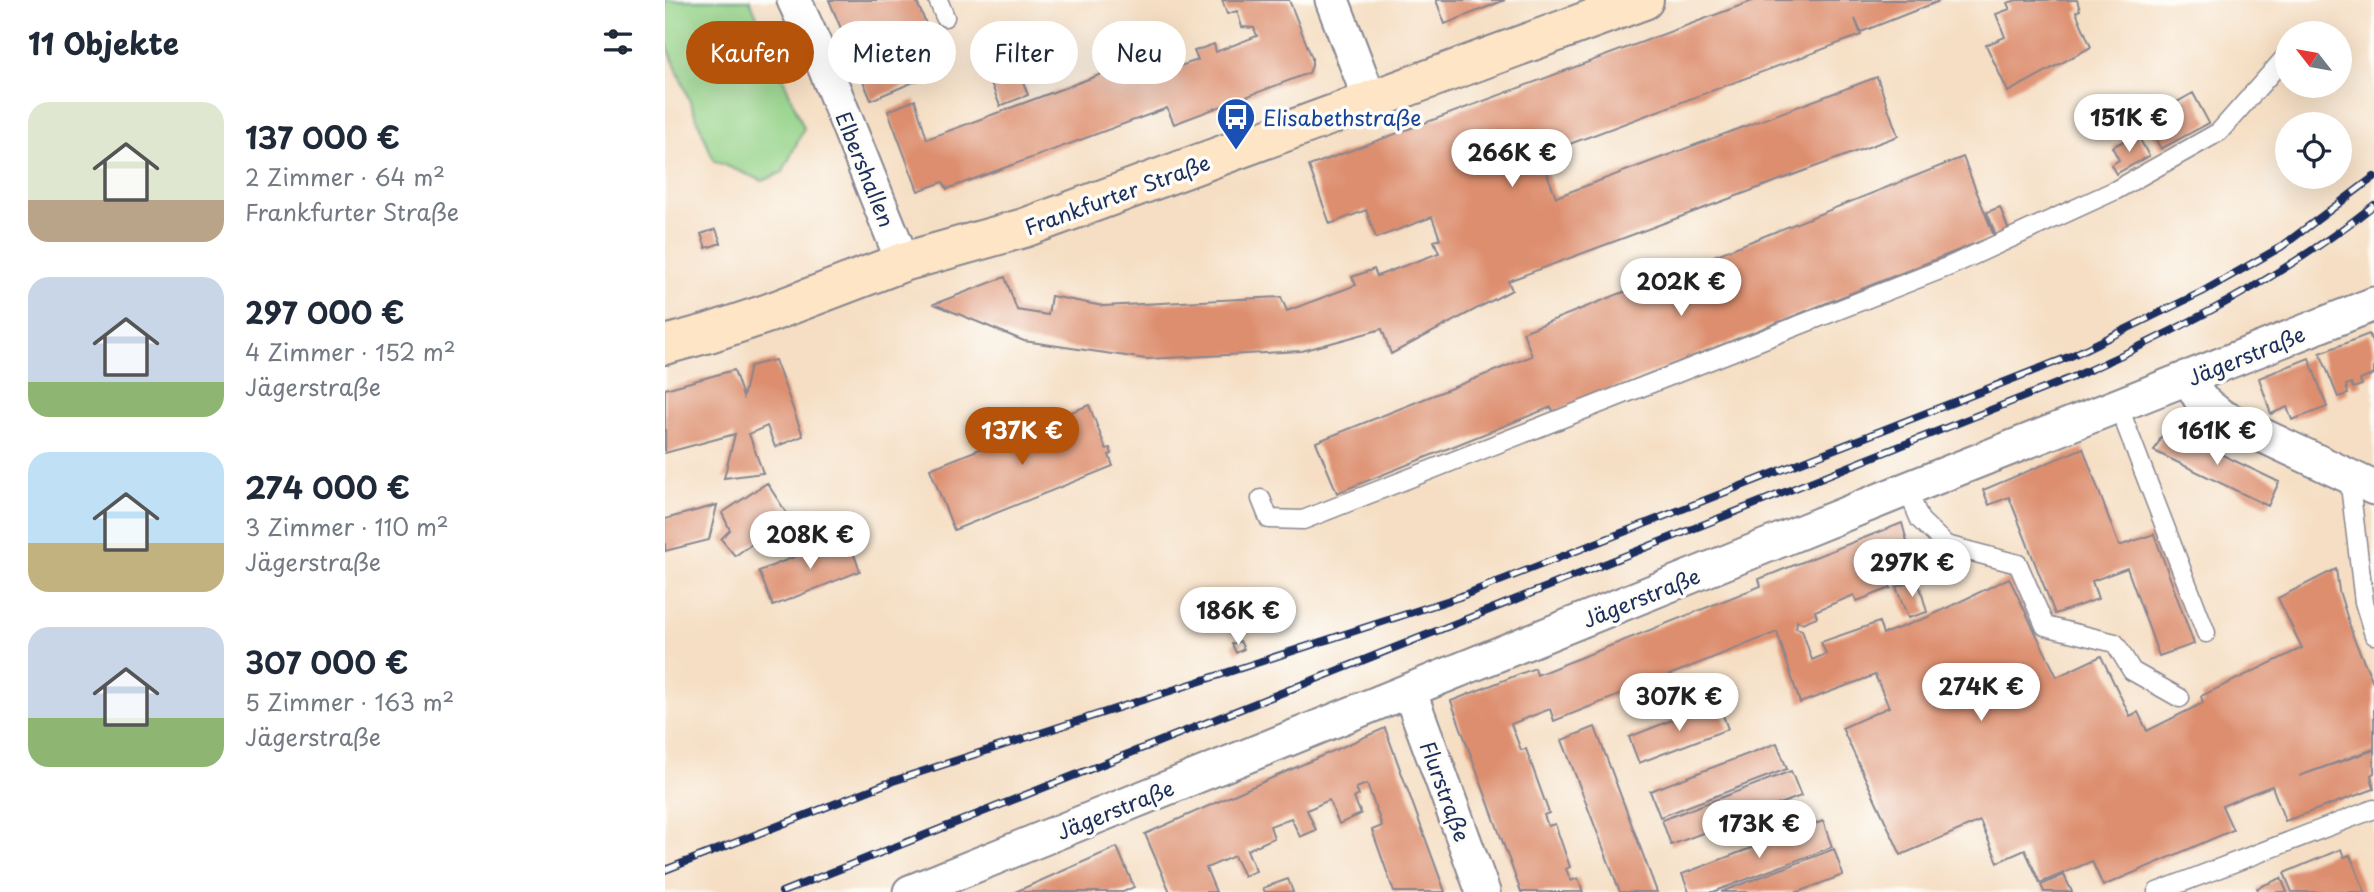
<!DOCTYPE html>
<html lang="de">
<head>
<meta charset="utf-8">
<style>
	:root { --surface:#fff; --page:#f6f6f7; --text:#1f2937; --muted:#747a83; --accent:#b45309 }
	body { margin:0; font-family:"Playpen Sans",sans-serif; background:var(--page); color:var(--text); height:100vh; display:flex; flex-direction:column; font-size:26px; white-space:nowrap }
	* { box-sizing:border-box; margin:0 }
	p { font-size:23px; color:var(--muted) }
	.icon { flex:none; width:38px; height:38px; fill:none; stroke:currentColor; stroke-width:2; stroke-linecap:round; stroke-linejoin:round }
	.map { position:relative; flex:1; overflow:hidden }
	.details { display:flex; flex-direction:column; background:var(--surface); width:665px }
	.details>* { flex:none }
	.hud { position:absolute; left:21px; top:21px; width:665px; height:63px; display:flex; gap:14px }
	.needle { width:46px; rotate:301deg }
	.controls { position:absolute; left:1610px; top:21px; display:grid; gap:14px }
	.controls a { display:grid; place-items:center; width:77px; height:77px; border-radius:50%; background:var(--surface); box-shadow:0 7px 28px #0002; font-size:35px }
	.price { position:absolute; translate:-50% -60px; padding:0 16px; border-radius:24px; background:#fff; color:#222; font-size:23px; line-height:46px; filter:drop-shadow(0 2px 4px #0008) }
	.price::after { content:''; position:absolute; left:50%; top:42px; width:21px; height:16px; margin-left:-10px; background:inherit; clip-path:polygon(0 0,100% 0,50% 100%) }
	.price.active { background:var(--accent); color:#fff }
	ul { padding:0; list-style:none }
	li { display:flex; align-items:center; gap:21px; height:175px; padding:0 28px }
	li span { display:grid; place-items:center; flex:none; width:196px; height:140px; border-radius:21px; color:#555 }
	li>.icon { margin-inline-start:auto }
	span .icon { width:84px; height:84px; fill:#fffc; stroke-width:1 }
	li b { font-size:30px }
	h2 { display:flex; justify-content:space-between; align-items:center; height:84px; padding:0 28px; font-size:30px }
	.chip { padding:0 24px; border-radius:32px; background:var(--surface); box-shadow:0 7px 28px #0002; font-size:24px; line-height:63px }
	.chip.active { background:var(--accent); color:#fff }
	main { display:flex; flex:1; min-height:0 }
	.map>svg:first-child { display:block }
	.green { fill:#95d389; stroke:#588174; stroke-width:2 }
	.building { fill:#dd8e6e }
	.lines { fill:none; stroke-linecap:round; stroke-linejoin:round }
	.lane-casing { stroke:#888690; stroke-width:21 }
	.street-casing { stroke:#888690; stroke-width:37 }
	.secondary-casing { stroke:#888690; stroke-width:42 }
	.lane { stroke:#fff; stroke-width:18 }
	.street { stroke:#fff; stroke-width:33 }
	.secondary { stroke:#fde5c5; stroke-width:38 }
	.rail-casing { stroke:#1b2f5e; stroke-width:8 }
	.rail { stroke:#fdfcf7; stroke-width:5; stroke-dasharray:16; stroke-linecap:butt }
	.labels { text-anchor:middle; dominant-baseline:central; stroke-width:7; stroke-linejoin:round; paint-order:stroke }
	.transit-label { font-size:21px; fill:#164399; stroke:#fdfcf7; text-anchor:start }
	.street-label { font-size:21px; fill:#1b2f5e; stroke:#fdfcf7 }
</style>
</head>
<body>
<main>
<section class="details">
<h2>11 Objekte<svg class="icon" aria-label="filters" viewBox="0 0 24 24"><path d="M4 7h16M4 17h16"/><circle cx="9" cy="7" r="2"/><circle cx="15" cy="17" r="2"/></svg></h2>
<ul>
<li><span style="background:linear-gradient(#dfe7d0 70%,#b9a48a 0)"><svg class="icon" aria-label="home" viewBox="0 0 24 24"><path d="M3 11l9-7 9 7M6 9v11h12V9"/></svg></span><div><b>137 000 €</b><p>2 Zimmer · 64 m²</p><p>Frankfurter Straße</p></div></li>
<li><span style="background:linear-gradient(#c9d6e8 75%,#8fb573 0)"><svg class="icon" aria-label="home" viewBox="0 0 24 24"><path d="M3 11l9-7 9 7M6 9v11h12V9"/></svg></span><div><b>297 000 €</b><p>4 Zimmer · 152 m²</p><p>Jägerstraße</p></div></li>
<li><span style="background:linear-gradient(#bfe0f5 65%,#c2b280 0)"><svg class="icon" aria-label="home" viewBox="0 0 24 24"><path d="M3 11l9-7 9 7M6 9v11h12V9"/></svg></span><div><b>274 000 €</b><p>3 Zimmer · 110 m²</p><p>Jägerstraße</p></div></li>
<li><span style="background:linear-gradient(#c9d6e8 65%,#8fb573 0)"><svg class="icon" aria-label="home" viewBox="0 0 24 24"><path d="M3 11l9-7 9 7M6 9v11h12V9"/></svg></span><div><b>307 000 €</b><p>5 Zimmer · 163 m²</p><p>Jägerstraße</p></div></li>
</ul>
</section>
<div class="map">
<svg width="1709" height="892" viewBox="0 0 1709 892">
	<rect width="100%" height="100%" fill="#fdfcf7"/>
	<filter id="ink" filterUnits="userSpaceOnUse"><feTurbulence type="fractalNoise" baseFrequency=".0143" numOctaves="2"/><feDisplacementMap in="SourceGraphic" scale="14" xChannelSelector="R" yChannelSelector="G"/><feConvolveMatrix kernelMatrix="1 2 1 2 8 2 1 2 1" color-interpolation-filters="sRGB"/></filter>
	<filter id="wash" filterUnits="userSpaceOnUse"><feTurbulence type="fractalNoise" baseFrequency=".00686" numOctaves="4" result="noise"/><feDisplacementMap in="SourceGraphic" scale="28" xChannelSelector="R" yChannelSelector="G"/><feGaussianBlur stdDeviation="1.57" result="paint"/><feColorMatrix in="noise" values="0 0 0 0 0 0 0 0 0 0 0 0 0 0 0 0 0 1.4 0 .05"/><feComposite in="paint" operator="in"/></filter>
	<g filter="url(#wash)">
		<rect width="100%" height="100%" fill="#f5dec3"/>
		<path class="green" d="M0,0H85L139,128L118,172L98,181L49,161L0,40Z"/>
		<g id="blocks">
			<path class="building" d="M164,0H251L280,69L206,100Z
				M557,0H624L647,58V66L644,73L509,124L502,108L282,189L278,182L253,191L223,111L250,100L262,139L485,56L492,74L533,60L529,51L549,44L551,52L592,36L589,28L577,27L572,11L562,14Z
				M771,0H840L780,24Z
				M1090,0H1277L1196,32L1190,19L1196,35L875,155L891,197L1212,77L1233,136L843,281L847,290L726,354L717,329L637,351L481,359L359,341L269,304L340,277L352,310L383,315L386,296L438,306L616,297L622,311L691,285L687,277L709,269L712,276L774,253L769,241L775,239L767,217L711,238L701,210L665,224L644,166Z
				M1352,0H1412L1415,10L1411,12L1426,47L1343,92L1321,45L1340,37L1331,14L1345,9L1342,3Z
				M341,37L363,95L335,106L313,49Z
				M1528,93L1544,123L1496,149L1480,120Z
				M1472,134L1484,156L1451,174L1446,165L1454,160L1447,147Z
				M1298,157L1329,236L889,412L886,407L672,493L651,442L867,356L858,332Z
				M1335,207L1344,231L1331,236L1322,212Z
				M51,229L56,243L41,248L36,234Z
				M1704,334L1709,347V374L1695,380L1697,385L1688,388L1686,383L1681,385L1683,394L1673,397L1655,353Z
				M1644,358L1662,407L1627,420L1622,407L1606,414L1594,378Z
				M110,360L138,436L110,447L102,426L84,434L98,473L59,478L70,434L0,453V389L69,370L78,397L85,366Z
				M424,405L441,449L445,448L447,454L444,455L448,466L289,530L265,469Z
				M1501,428L1614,482L1603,506L1489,451Z
				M1418,448L1454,546L1489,534L1529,644L1494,656L1462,568L1427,581L1433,599L1390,614L1344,497L1324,505L1318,490Z
				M102,483L124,517L70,556L56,539L65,530L57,513Z
				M52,505L44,540L0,551V519Z
				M1237,523L1250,571L1223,582L1226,588L1192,601L1189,595L1150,611L1152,617L1137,623L1132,621L1131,628L1137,630L1147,660L1161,654L1156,642L1214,622L1218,634L1263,617L1344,578L1392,677L1436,656L1465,716L1473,712L1482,731L1538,703L1536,696L1637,648L1613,598L1671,569L1674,591L1689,639L1709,684V749L1634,776L1709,750V773L1706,775L1709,789L1620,821L1607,786L1583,795L1557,806L1568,830L1438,886L1427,861L1375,883L1360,850L1333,862L1315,821L1236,855L1177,728L1224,707L1210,675L1135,703L1112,632L889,721L885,709L846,724L856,750L861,749L884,813L879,815L883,826L890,824L905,867L901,869L906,881L913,878L918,892H856L786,701L870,668L872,675L1096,586L1094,579Z
				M182,536L195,571L108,606L94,571Z
				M1253,580L1262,612L1243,618L1231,587Z
				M575,641L579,649L571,653L567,644Z
				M1053,702L1063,729L974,763L964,737Z
				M930,727L992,892H955L897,740Z
				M720,728L780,892H729L707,830L717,826L702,784L691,788L694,795L689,798L696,814L674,824L664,800L642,810L651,830L635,837L626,818L605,826L609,838L582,850L591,871L579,876L569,856L541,868L551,892H505L480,834Z
				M1112,743L1122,769L995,817L985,791Z
				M1126,771L1136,796L1006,845L997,820Z
				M1158,821L1167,847L1048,892H1024L1017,874Z
				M452,847L469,887L458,892H350Z
				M1169,849L1178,875L1133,892H1056Z
				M1676,849L1679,857L1685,855L1700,892H1627L1619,873Z
				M1399,875L1407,892H1379L1376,885Z
				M1616,878L1622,892H1594L1592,888Z
				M623,879L628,892H600L598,888Z"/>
		</g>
	</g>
	<g filter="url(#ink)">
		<use href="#blocks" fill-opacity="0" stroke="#888690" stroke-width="2"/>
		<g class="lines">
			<g class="lane-casing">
				<path id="lane" d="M273,0L280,17
					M1453,405L1541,633
					M1684,477L1699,602L1709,635
					M1242,489L1255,520L1281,545L1353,564L1380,626L1450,643L1467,671L1515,698
					M596,499L604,519L638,520L1285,266L1451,190L1554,132L1622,55
					M1492,892L1709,809"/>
			</g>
			<g class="street-casing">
				<path id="street" d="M129,0L158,63L238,262
					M667,0L705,100
					M1523,377L1536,400L1556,416L1709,488
					M744,690L818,892
					M245,892L1242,489L1709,304"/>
			</g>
			<g class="secondary-casing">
				<path id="secondary" d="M0,345L44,333L104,313L238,262L359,228L979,0"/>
			</g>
			<use href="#lane" class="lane"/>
			<use href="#street" class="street"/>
			<use href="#secondary" class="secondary"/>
			<g class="rail-casing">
				<path id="rail" d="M0,870L228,781L794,597L1406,356L1537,292L1616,247L1709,177
					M117,892L1411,376C1515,329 1619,277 1709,205"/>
			</g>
			<use href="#rail" class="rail"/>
		</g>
	</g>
	<defs>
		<g id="bus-pin" transform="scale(2.0125)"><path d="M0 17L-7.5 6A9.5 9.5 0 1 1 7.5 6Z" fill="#1a4fb4" stroke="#fdfcf7"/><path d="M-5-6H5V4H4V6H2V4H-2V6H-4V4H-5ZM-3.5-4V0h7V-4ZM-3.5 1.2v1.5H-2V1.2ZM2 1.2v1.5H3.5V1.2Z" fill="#fff"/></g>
	</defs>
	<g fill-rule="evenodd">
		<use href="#bus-pin" x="571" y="117"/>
	</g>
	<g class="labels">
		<g class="transit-label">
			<text x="598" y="117">Elisabethstraße</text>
		</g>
		<g class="street-label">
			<text transform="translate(201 169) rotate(68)">Elbershallen</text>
			<text transform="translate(452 194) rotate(-20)">Frankfurter Straße</text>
			<text transform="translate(1581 355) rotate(-22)">Jägerstraße</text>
			<text transform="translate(976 597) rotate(-22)">Jägerstraße</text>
			<text transform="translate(781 791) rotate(70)">Flurstraße</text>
			<text transform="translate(450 809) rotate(-22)">Jägerstraße</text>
		</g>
	</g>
</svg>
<div class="controls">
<a><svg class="needle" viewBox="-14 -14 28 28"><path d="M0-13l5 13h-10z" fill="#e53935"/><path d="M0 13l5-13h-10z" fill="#747a83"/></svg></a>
<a><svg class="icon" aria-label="locate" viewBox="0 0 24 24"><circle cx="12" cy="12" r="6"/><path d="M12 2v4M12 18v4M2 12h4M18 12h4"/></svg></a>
</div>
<b class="price" style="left:1464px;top:154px">151K €</b>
<b class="price" style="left:847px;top:189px">266K €</b>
<b class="price" style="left:1016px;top:318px">202K €</b>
<b class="price active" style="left:357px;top:467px">137K €</b>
<b class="price" style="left:1552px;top:467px">161K €</b>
<b class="price" style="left:145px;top:571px">208K €</b>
<b class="price" style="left:1247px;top:599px">297K €</b>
<b class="price" style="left:573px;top:647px">186K €</b>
<b class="price" style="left:1316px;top:723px">274K €</b>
<b class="price" style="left:1014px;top:733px">307K €</b>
<b class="price" style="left:1094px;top:860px">173K €</b>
<div class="hud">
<a class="chip active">Kaufen</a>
<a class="chip">Mieten</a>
<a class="chip">Filter</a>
<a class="chip">Neu</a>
</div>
</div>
</main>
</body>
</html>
